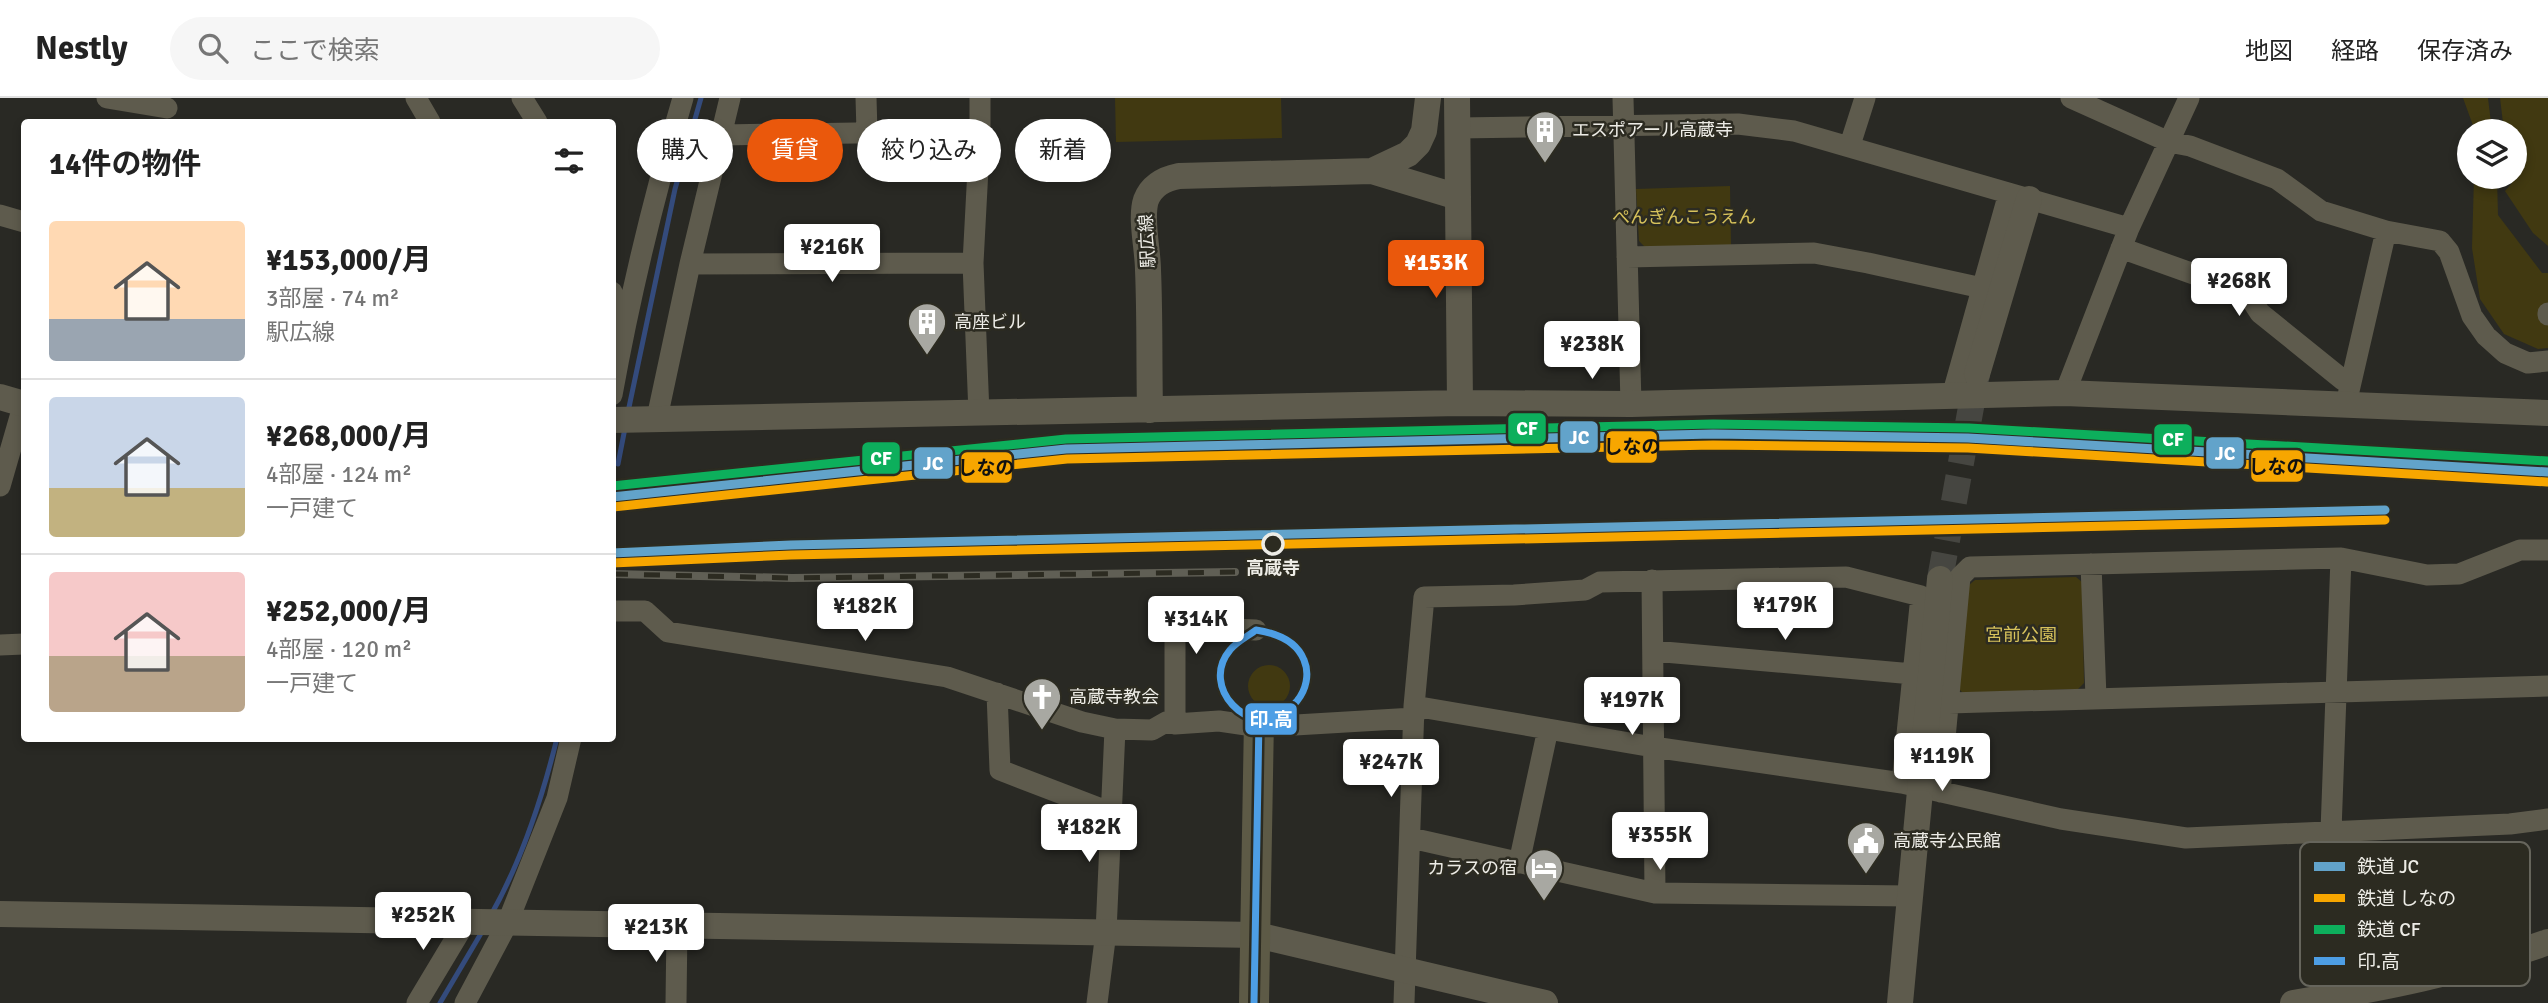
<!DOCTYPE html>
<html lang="ja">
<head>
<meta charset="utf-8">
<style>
	:root { --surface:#fff; --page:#f6f6f6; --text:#222; --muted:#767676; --line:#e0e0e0; --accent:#ea580c }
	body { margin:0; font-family:Signika,"Noto Sans JP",sans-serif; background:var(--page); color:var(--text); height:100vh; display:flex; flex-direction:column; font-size:26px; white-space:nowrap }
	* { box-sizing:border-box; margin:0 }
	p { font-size:23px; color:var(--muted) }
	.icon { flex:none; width:38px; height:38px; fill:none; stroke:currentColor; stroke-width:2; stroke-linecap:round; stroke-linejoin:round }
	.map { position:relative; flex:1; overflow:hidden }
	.details { position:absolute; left:21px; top:21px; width:595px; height:623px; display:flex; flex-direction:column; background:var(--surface); border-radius:7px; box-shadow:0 4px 10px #0003 }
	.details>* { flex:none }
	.guide { position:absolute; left:637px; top:21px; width:665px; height:63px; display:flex; gap:14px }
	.tools { position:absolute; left:2457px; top:21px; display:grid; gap:14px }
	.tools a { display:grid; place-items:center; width:70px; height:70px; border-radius:50%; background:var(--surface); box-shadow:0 4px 10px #0003; font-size:35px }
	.price { position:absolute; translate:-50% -60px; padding:0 16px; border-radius:7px; background:#fff; color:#222; font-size:23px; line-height:46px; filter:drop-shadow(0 2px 4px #0008) }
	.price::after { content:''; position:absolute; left:50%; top:42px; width:21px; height:16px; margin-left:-10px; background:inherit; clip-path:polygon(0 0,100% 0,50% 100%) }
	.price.active { background:var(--accent); color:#fff }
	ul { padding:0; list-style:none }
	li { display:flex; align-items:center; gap:21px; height:175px; padding:0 28px }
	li+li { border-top:2px solid var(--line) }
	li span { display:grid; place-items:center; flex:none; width:196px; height:140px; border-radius:7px; color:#555 }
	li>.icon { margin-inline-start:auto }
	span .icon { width:84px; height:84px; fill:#fffc; stroke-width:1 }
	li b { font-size:30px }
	h2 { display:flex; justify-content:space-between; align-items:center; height:84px; padding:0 28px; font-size:30px }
	.chip { padding:0 24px; border-radius:32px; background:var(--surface); box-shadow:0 4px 10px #0003; font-size:24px; line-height:63px }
	.chip.active { background:var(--accent); color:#fff }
	header { display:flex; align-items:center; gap:42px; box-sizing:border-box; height:98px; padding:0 35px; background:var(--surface); border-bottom:2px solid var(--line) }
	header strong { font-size:33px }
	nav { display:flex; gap:38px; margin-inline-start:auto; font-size:24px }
	.search { width:490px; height:63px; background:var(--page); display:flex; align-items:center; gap:18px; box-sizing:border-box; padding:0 24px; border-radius:38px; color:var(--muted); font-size:26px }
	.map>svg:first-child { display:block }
	.green { fill:#413911 }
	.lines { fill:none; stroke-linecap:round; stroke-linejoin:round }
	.stream { stroke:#344b7c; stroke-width:5 }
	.tertiary-tunnel { stroke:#464641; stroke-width:26; stroke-dasharray:26 13; stroke-linecap:butt }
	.minor { stroke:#5e5b4d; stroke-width:21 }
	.tertiary { stroke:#5e5b4d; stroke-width:26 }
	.secondary { stroke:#5d5a46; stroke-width:30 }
	.rail-casing { stroke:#605f55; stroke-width:8 }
	.rail { stroke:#2c2b21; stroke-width:5; stroke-dasharray:16; stroke-linecap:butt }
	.bus-1-casing { stroke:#2c2b21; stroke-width:12 }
	.bus-1 { stroke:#4d9ee5; stroke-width:7 }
	.rail-1-casing { stroke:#2c2b21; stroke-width:14 }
	.rail-2-casing { stroke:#2c2b21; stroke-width:14 }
	.rail-3-casing { stroke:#2c2b21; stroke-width:14 }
	.rail-1 { stroke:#62a3ca; stroke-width:9 }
	.rail-2 { stroke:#f7a600; stroke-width:9 }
	.rail-3 { stroke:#0daf5c; stroke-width:9 }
	.stop-dot { fill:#2c2b21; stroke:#edece6; stroke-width:3.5 }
	.labels { text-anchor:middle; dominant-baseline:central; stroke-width:5; stroke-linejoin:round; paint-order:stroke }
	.poi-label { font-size:18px; fill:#edece6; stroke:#2c2b21; text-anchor:start }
	.park-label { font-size:18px; fill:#d7c25b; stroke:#2c2b21 }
	.street-label { font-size:18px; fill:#edece6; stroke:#2c2b21 }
	.stop-label { font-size:18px; font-weight:bold; fill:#edece6; stroke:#2c2b21 }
	.key { fill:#2c2b21; stroke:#66655c; stroke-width:2 }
	.key-label { font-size:19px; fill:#edece6 }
	.line-badge { stroke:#2c2b21; stroke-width:2.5 }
	.badge-label { font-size:19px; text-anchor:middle; font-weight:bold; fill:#fff }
	.pale-badge-label { font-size:19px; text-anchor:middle; font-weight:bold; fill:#111 }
</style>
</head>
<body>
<header>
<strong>Nestly</strong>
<div class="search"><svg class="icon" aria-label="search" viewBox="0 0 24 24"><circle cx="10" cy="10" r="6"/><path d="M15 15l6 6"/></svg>ここで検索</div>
<nav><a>地図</a><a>経路</a><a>保存済み</a></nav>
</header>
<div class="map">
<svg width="2548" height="905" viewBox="0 0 2548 905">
	<rect width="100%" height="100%" fill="#292924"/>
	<path class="green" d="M1115,0H1281L1282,40L1116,44Z
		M2463,0H2488L2492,33H2475Z
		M2500,0H2548V148L2533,135L2505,93L2512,85L2511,79H2515V33H2504Z
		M2474,79H2497L2498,117L2542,175H2548V250L2538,251L2504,236L2480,201L2472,150Z
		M1730,88L1731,147L1646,150L1639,143L1636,91Z
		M2076,479L2082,484L2084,585L2078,591L1963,595L1957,589L1969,487L1975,482Z
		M1248 588a21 21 0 1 1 42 0a21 21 0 1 1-42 0Z"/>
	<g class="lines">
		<path class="stream" d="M628,314L675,91L701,0
			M618,366L625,330
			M491,817C522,762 542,701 557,640
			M440,905L483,832"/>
		<path class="tertiary-tunnel" d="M1940,481L1977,276"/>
		<path class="minor" d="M107,0L167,10
			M416,0L430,24
			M522,0L537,24
			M866,0L867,34
			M1623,0L1631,306
			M2071,0L2169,44L2190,48L2277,81L2321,113L2386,133L2346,306
			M1458,30L1738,26L1794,33L2129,130
			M722,37L980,33
			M1850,47L1865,0
			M0,117L24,124
			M2386,133L2440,143L2449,154L2472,218L2486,238L2505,255L2528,265L2548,263
			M2121,150L2247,195L2260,215L2343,282L2350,283
			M1627,159L1814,155L1868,165L1982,190
			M690,166L973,165
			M612,194L624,228
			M2548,215V217
			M2065,295L2129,130L2189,0
			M612,297C630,197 654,98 683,0
			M1952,298L2009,95
			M979,316L973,165L980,33V0
			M657,320L690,166L730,0
			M0,388L24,305
			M2341,460L2331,733L2347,905
			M2091,466L2096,600
			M1652,482L1655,795
			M612,513H645L668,534L947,579L1082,624L1115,631L1152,632L1166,624L1175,626L1219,623L1260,629L1414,620
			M0,547L24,546
			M1653,553L1913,576
			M997,595L1000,672L1112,715
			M1949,605L2548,588
			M1414,608L1653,649L1902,685L2061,721L2186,740L2510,726L2548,721
			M1175,626V539L1186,529L1256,532
			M1940,694L1960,479L1970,469L2341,460L2427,477L2459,476L2520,452H2548
			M1411,740L1655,795L1910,798
			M1519,765L1548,631
			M417,905L465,825
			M465,905L507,826L557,700L571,640
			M676,905L677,827
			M1097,905L1106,834L1115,631
			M1404,905L1414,608L1424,499L1514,497L1585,492L1600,484L1846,479L1921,498L1902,685"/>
		<path class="tertiary" d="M1457,0L1460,305
			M1372,73L1458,99
			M1977,276L2029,101
			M0,299L24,306
			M1150,312C1149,265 1150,218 1148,172C1148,152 1140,120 1146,102C1152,87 1164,81 1179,78L1372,73L1408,56L1418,46L1424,33L1428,0
			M612,322L1460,305L1631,306L2065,295L2548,315
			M0,816L1257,837L1545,905
			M1900,905L1940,481
			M2293,905C2379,891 2466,874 2548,844"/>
		<path class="secondary" d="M1254,905L1259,621"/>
		<g class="rail-casing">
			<path id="rail" d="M612,476L792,480L1235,474"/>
		</g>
		<use href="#rail" class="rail"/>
		<g class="bus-1-casing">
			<path id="bus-1" d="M1256,532C1276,535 1296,542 1304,562C1310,576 1306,592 1297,603C1294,606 1290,613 1286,615C1249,640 1199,589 1230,552C1236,544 1248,538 1256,532Z
				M1254,905L1259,621"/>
		</g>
		<use href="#bus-1" class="bus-1"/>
		<g class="rail-1-casing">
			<path id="rail-1" d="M612,399L1066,351L1713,336L1968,340L2548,374
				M612,455L791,447L2385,412"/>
		</g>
		<g class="rail-2-casing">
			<path id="rail-2" d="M613,409L1067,361L1713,347L1968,350L2547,384
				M612,465L791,457L2385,422"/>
		</g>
		<g class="rail-3-casing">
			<path id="rail-3" d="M612,388L1066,341L1713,326L1969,330L2548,363"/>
		</g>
		<use href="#rail-1" class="rail-1"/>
		<use href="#rail-2" class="rail-2"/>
		<use href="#rail-3" class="rail-3"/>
	</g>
	<defs>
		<g id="building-pin" transform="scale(2.0125)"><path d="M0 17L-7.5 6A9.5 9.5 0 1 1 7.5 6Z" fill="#a8a8a2" stroke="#2c2b21"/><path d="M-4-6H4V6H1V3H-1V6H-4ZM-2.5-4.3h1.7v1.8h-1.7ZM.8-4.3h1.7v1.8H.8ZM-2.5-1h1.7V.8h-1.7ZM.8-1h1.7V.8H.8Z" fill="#fff"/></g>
		<g id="church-pin" transform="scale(2.0125)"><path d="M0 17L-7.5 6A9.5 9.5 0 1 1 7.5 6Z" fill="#a8a8a2" stroke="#2c2b21"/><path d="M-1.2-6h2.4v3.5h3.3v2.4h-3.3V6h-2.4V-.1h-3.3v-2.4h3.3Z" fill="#fff"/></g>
		<g id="civic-pin" transform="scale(2.0125)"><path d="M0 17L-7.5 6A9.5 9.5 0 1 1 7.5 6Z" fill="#a8a8a2" stroke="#2c2b21"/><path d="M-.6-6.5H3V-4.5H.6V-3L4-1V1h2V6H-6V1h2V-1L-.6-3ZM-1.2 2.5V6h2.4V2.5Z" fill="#fff"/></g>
		<g id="hotel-pin" transform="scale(2.0125)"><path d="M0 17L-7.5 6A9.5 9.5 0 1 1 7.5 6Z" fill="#a8a8a2" stroke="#2c2b21"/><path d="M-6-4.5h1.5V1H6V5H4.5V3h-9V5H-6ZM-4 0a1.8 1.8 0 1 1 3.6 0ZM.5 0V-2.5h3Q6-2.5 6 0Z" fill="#fff"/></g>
	</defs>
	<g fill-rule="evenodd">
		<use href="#building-pin" x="1545" y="32"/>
		<use href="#building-pin" x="927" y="224"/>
		<use href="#church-pin" x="1042" y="599"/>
		<use href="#civic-pin" x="1866" y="743"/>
		<use href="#hotel-pin" x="1544" y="770"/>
	</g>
	<circle class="stop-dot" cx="1273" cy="446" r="10"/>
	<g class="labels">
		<g class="poi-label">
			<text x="1572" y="32">エスポアール高蔵寺</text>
			<text x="954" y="224">高座ビル</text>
			<text x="1069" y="599">高蔵寺教会</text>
			<text x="1893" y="743">高蔵寺公民館</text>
			<text x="1517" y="770" text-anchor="end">カラスの宿</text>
		</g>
		<g class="park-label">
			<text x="1684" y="119">ぺんぎんこうえん</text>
			<text x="2021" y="537">宮前公園</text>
		</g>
		<g class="street-label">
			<text transform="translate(1147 143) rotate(-93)">駅広線</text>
		</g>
		<g class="stop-label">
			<text x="1273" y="470">高蔵寺</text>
		</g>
	</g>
	<rect x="2300" y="744" width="230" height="144" rx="10" class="key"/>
	<rect x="2314" y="764" width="31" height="9" fill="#62a3ca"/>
	<rect x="2314" y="796" width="31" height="8" fill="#f7a600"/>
	<rect x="2314" y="827" width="31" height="9" fill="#0daf5c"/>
	<rect x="2314" y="859" width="31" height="8" fill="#4d9ee5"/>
	<g class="key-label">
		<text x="2357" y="775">鉄道 JC</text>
		<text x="2357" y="807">鉄道 しなの</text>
		<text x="2357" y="838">鉄道 CF</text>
		<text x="2357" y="870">印.高</text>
	</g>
	<g class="line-badge">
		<rect x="1507" y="314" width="40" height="33" rx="7" fill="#0daf5c"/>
		<rect x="1559" y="322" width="40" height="34" rx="7" fill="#62a3ca"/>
		<rect x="2153" y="325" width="40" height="33" rx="7" fill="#0daf5c"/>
		<rect x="1605" y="332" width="53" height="34" rx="7" fill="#f7a600"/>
		<rect x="2205" y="338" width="40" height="34" rx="7" fill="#62a3ca"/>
		<rect x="861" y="343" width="40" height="34" rx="7" fill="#0daf5c"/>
		<rect x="913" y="348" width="41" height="34" rx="7" fill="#62a3ca"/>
		<rect x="2250" y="351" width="54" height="34" rx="7" fill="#f7a600"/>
		<rect x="960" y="353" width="53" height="33" rx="7" fill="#f7a600"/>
		<rect x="1244" y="604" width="54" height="34" rx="7" fill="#4d9ee5"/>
	</g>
	<g class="badge-label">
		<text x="1527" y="337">CF</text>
		<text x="1579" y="346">JC</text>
		<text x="2173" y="348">CF</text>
		<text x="2225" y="362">JC</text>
		<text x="881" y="367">CF</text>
		<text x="933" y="372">JC</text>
		<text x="1271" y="628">印.高</text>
	</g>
	<g class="pale-badge-label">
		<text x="1632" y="355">しなの</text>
		<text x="2277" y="375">しなの</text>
		<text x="986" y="376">しなの</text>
	</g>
</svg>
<div class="tools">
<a><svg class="icon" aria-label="layers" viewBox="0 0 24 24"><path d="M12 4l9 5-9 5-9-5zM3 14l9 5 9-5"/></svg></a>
</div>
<b class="price" style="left:832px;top:186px">¥216K</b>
<b class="price active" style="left:1436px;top:202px">¥153K</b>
<b class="price" style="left:2239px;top:220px">¥268K</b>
<b class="price" style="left:1592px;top:283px">¥238K</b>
<b class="price" style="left:1785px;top:544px">¥179K</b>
<b class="price" style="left:865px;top:545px">¥182K</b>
<b class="price" style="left:1196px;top:558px">¥314K</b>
<b class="price" style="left:1632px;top:639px">¥197K</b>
<b class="price" style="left:1942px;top:695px">¥119K</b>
<b class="price" style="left:1391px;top:701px">¥247K</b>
<b class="price" style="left:1089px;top:766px">¥182K</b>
<b class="price" style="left:1660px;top:774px">¥355K</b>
<b class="price" style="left:423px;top:854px">¥252K</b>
<b class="price" style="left:656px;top:866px">¥213K</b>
<div class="guide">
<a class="chip">購入</a>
<a class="chip active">賃貸</a>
<a class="chip">絞り込み</a>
<a class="chip">新着</a>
</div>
<section class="details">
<h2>14件の物件<svg class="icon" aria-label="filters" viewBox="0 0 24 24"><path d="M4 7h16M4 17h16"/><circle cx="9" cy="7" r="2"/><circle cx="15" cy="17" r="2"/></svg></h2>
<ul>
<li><span style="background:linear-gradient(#ffd9b3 70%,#9aa5b1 0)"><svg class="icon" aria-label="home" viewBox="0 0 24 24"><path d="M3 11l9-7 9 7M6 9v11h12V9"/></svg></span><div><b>¥153,000/月</b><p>3部屋 · 74 m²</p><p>駅広線</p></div></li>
<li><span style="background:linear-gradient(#c9d6e8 65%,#c2b280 0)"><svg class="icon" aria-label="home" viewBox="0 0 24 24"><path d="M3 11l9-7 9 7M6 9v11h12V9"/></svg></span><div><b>¥268,000/月</b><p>4部屋 · 124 m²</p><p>一戸建て</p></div></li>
<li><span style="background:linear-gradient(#f6c9c9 60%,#b9a48a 0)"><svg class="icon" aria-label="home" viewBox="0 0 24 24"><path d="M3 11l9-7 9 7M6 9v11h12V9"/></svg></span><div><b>¥252,000/月</b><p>4部屋 · 120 m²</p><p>一戸建て</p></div></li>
</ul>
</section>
</div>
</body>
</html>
